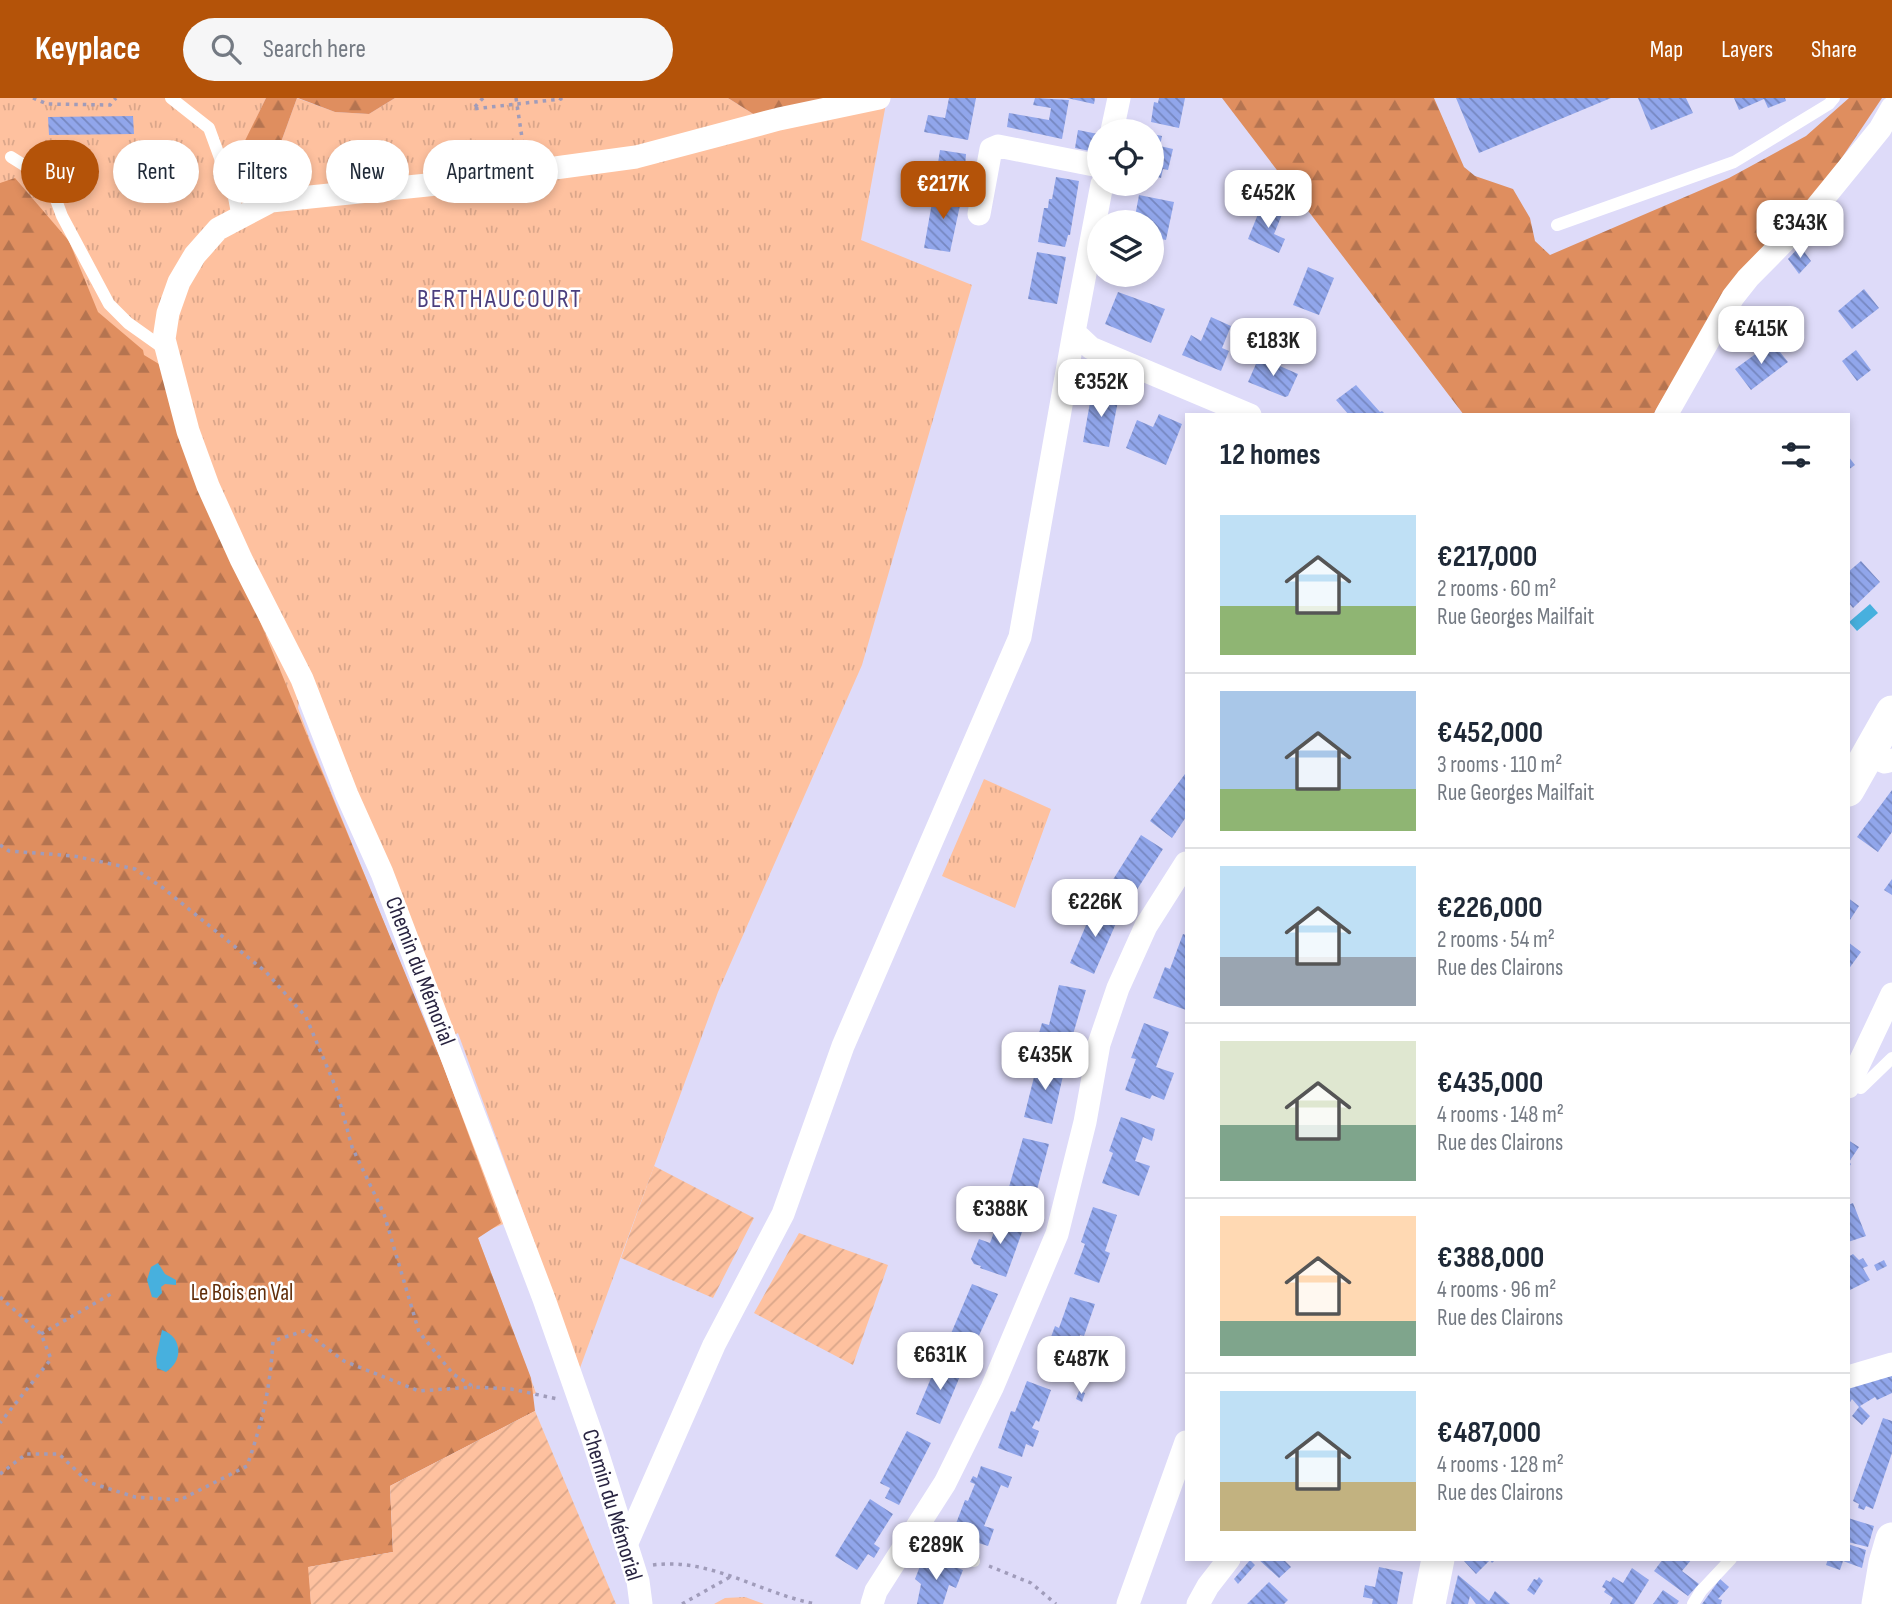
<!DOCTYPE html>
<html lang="en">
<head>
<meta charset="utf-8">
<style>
	:root { --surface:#fff; --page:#f6f6f7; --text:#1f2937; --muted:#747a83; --line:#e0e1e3; --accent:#b45309 }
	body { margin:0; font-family:"Sofia Sans Condensed",sans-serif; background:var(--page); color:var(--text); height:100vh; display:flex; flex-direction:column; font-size:26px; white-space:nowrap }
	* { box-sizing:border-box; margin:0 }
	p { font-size:23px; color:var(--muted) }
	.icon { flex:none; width:38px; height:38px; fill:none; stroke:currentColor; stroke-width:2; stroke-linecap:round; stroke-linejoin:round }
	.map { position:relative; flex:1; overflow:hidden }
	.panel { position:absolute; left:1185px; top:315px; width:665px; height:1148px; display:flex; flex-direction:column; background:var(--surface); border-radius:0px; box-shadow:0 4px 10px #0003 }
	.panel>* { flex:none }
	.top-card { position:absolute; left:21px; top:42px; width:665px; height:63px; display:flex; gap:14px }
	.controls { position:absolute; left:1087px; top:21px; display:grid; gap:14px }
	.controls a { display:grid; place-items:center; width:77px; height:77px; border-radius:50%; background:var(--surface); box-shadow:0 4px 10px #0003; font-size:35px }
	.price { position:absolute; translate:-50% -60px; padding:0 16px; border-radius:14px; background:#fff; color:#222; font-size:23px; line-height:46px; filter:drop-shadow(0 2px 4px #0008) }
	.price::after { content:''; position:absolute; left:50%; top:42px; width:21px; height:16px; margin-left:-10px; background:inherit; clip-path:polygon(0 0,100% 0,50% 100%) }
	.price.selected { background:var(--accent); color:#fff }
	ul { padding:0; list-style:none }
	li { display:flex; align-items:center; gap:21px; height:175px; padding:0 35px }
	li+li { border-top:2px solid var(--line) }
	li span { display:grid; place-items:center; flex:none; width:196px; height:140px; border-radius:0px; color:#555 }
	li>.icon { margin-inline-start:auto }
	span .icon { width:84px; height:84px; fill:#fffc; stroke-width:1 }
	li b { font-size:30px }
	h2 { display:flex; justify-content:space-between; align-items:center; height:84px; padding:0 35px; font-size:30px }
	.tag { padding:0 24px; border-radius:32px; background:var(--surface); box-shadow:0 4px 10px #0003; font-size:24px; line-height:63px }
	.tag.selected { background:var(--accent); color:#fff }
	header { display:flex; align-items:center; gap:42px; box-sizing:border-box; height:98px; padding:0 35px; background:var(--accent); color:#fff }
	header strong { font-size:33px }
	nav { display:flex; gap:38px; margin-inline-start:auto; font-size:24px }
	.search { width:490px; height:63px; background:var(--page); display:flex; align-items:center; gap:18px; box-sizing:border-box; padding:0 24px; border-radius:38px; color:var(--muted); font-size:26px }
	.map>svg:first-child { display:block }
	.grass { fill:url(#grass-tufts) }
	.forest { fill:url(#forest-firs) }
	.garden { fill:url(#garden-furrows) }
	.water { fill:#47b0de }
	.building { fill:url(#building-back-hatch) }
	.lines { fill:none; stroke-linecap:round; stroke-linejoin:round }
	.path { stroke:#a09cba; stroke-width:3.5; stroke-dasharray:3.5 5; stroke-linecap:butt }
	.lane { stroke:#fff; stroke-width:12 }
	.street { stroke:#fff; stroke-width:23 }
	.secondary { stroke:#fff; stroke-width:33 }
	.labels { text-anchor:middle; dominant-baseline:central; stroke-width:5; stroke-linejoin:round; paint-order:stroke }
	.street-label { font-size:23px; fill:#292441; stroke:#fff }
	.park-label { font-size:23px; fill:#612e0a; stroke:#fff }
	.quarter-label { font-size:26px; letter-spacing:2px; fill:#4b3f7e; stroke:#fff }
</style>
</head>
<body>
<header>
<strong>Keyplace</strong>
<div class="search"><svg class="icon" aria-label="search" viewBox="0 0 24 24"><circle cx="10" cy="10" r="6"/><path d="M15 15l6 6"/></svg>Search here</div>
<nav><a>Map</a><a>Layers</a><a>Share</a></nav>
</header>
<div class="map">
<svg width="1892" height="1506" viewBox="0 0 1892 1506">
	<defs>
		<pattern id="grass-tufts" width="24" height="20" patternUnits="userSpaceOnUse" patternTransform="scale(1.75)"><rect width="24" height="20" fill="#fec19f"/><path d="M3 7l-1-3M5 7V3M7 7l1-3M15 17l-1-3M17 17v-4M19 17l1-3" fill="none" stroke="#daa68a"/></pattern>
		<pattern id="forest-firs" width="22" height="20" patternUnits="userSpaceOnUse" patternTransform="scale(1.75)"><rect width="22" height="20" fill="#df8e5f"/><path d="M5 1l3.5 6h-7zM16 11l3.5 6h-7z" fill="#b57450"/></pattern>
		<pattern id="garden-furrows" width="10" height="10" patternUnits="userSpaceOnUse" patternTransform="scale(1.75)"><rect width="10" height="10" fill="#fec19f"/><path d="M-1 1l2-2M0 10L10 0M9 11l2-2" fill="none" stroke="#daa68a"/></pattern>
		<pattern id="building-back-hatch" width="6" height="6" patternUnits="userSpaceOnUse" patternTransform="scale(1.75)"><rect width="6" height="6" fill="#91a6eb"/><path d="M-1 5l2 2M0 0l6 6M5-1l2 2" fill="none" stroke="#7687c0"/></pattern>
	</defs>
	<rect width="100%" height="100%" fill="#dedbf9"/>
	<path class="grass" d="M0,0H266L237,61L276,58L297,0L335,14L369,16L395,0H728L758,19L887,0L861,142L972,187L862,567L718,894L580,1270L458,935L447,942L302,583L298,610L310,642L506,1125L486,1133L478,1140L536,1295L0,1506Z
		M984,681L1051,711L1015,810L942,778Z
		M745,1499L764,1506H714L725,1500Z"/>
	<path class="forest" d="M266,0H297L276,58L236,61Z
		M298,0H395L369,16L335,14Z
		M728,0H826L758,19Z
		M1222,0H1434L1464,69L1475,78L1513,91L1530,120L1535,143L1550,157L1729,80L1806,38L1849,0H1882L1839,64L1690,254L1653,317H1464Z
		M15,80L69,143L98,214L143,252L144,257L159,266L231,453L443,967L501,1125L478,1140L531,1280L535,1313L390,1388L393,1454L309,1469L311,1506H0V85Z"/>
	<path class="garden" d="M654,1068L754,1120L713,1200L621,1160Z
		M799,1135L888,1167L853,1267L754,1215Z
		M535,1313L616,1506H311L308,1469L393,1454L390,1388Z"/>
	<path class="water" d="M1870,506L1878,515L1857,533L1849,524Z
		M158,1165L165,1176L176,1182V1187L165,1186L161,1189L162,1195L157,1200L152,1199L147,1182L151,1169Z
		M162,1232C182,1238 184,1263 166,1274L157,1270L156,1260Z"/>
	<path class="building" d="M949,0H976L968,42L924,34L928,17L945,20Z
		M1035,0L1069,2L1062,41L1007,29L1009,15L1049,22L1051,10L1033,7Z
		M1067,0H1095L1094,6Z
		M1159,0H1185L1179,30L1151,24L1154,4L1158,5Z
		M1456,0H1611L1479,55Z
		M1638,0H1686L1693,15L1651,32Z
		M1734,0H1785L1786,3L1768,10L1764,1L1739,12Z
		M133,18L134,36L49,37L48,19Z
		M1078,32L1098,36L1095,54L1075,50Z
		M1152,36L1162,38L1160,48L1173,51L1168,72L1163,71L1161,80L1152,78Z
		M940,52L966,56L964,83L936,78Z
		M1056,79L1079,83L1070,137H1068L1065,149L1038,144L1044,110H1048L1049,101H1052Z
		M934,93L962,98L950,154L924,150Z
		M1139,97L1174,104L1166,142L1161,141L1159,151L1156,150L1153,165L1152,124H1134Z
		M1267,107L1283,114L1274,136L1285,141L1279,155L1248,141L1258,116L1262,118Z
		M1800,148L1811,163L1799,176L1788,161Z
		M1037,154L1066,159L1057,206L1028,201Z
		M1308,169L1334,180L1319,217L1293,207Z
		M1864,191L1879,210L1852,231L1838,213Z
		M1118,194L1165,211L1151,245L1105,226Z
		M1211,219L1231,228L1222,250L1229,253L1221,273L1182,257L1191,237L1201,243Z
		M1772,244L1788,264L1751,292L1735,271Z
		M1856,252L1871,272L1857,283L1842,263Z
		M1259,259L1298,276L1288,298L1285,299L1248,284Z
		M1356,287L1380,314L1382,313L1386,317H1349L1336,302Z
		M1092,293L1119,298L1109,349L1083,344Z
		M1159,316L1182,326L1166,367L1126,350L1137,322L1153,329Z
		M1848,358L1855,367L1848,372Z
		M1861,463L1880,484L1853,510L1848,504V474Z
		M1185,676L1186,677V719L1172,740L1150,723Z
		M1892,692V734L1878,754L1857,739Z
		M1141,737L1163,751L1131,801L1109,788Z
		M1892,781V797L1884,792Z
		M1848,800L1859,808L1848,825Z
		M1095,806L1120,816L1094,876L1070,865Z
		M1183,836L1186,837V912L1153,900L1165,869L1170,871Z
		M1848,844L1861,854L1848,872Z
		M1059,887L1086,892L1069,950L1037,942L1042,925L1049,927Z
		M1144,925L1169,934L1156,969L1174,975L1164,1002L1152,997L1150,1001L1125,992L1136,961L1131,960Z
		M1038,963L1065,969L1052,1026L1024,1019Z
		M1121,1019L1155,1031L1152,1043L1143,1039L1135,1063L1150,1068L1139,1098L1102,1085L1113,1055L1109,1053Z
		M1023,1040L1049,1046L1034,1103L1007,1096Z
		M1848,1042L1859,1049L1849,1064L1851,1066L1848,1071Z
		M1853,1105L1866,1138L1848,1144V1107Z
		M1093,1109L1117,1117L1105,1153L1110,1155L1099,1185L1074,1176L1085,1146L1081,1144Z
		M1001,1115L1026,1123L1006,1179L980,1170L981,1168L974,1166L971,1161L979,1141L990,1145Z
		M1853,1156L1859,1162L1863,1160L1868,1168L1863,1170L1870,1182L1848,1193V1159Z
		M1884,1162L1887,1168L1877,1173L1874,1167Z
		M972,1186L998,1196L971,1255L947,1245Z
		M1070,1199L1095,1206L1084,1238L1080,1237L1067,1273L1042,1264L1055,1228L1059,1230Z
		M939,1261L963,1271L940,1326L916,1316Z
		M1892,1271V1295L1877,1302L1875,1299L1860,1308L1870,1318L1862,1327L1852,1318L1859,1309L1852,1301L1848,1307V1287Z
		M1027,1283L1051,1292L1039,1324L1036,1322L1032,1330L1039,1333L1033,1349L1026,1346L1022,1359L998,1350L1011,1313L1015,1314Z
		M1079,1293L1085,1295L1082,1304L1076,1301Z
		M1883,1320L1892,1323V1355L1873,1411L1866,1408L1864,1412L1858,1410L1859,1406L1853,1403Z
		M907,1333L931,1345L899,1407L885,1400L890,1390L880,1385Z
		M981,1368L1012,1379L1008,1390L1001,1387L984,1428L994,1431L988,1448L952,1436L965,1402L968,1403L975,1386L970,1384L973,1378L977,1380Z
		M870,1401L893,1416L874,1446L880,1450L874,1460L868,1456L857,1472L835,1458Z
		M1848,1420L1874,1428L1868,1449L1848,1444Z
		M1848,1446L1866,1452L1862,1470L1843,1463L1840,1472L1826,1467L1828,1461H1848Z
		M931,1460L963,1472L956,1490L949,1487L943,1506H917L921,1486L915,1481L920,1468H927Z
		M1258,1461H1283L1291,1469L1279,1480Z
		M1466,1461H1496L1492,1465L1490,1462L1476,1476L1464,1463Z
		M1663,1461H1692L1682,1473L1699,1486L1688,1498L1654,1473Z
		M1250,1462L1255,1467L1238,1486L1234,1481Z
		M1379,1469L1403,1474L1397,1506H1372L1373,1501L1363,1499L1365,1487L1375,1489Z
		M1632,1470L1649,1482L1634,1506H1610L1613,1500L1604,1494L1606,1491L1602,1489L1606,1482L1610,1484L1613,1479L1623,1485Z
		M1458,1477L1489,1503L1495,1493L1510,1506H1476L1470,1498L1468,1506H1451Z
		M1539,1479L1543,1483L1534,1497L1527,1492L1534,1481L1537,1482Z
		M1720,1481L1729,1489L1718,1501L1722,1502L1721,1506H1702Z
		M1269,1484L1288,1502L1284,1506H1247Z
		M1663,1492L1679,1503L1677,1506H1653Z"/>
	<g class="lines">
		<path class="path" d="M33,0L47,6L110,7L116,0
			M483,0L473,11L561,1L559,0
			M516,0L524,53
			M0,747L9,753L74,758L135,771L163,790L266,874L306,919L336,990L352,1049L384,1116L419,1234L453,1276L474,1289L511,1291L558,1301
			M0,1199L41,1236L51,1261L0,1325
			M41,1236L111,1196
			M0,1376L26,1356H59L88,1384L135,1399L180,1402L247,1368C263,1322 270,1291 273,1243L304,1233L344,1263L419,1293L473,1289
			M653,1467C710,1459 762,1496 816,1506
			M989,1468L1031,1485L1056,1506
			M682,1506L730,1479"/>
		<path class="lane" d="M171,0L209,30L220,60L222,74L233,94L238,120
			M11,59L49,83L62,118L109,206L128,225L166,252
			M1557,127L1734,64L1829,6L1834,0
			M1850,986L1861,990L1892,960
			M914,1437L974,1463
			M1693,1506L1701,1493L1731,1461"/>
		<path class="street" d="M1112,33L1119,0
			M1102,86L1074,234L1091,250L1250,317
			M979,116L991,51L998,48L1099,68
			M1666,317L1733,199L1748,180L1810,117L1880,31L1892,10
			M1868,657L1885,664L1892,662
			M1848,989L1892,896
			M1848,1279L1892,1266
			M626,1447L714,1247L783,1116L843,948L1020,539L1074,234
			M641,1506L638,1483L592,1338L544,1201L382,775L347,697L302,581L241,461L208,388L188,333L164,241L168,215L179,184L195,157L218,131L271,103L437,86L636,59L779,21L879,0
			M872,1506L876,1493L945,1385L992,1290L1057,1136L1085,1024L1099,946L1118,890L1146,828L1186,765
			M1128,1506L1186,1344
			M1198,1506L1208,1488L1229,1461"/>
		<path class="secondary" d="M1848,692L1892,614
			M1429,1506L1438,1461
			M1878,1506L1885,1465L1892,1441"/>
	</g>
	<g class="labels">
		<g class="street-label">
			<text transform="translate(420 873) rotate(69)">Chemin du Mémorial</text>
			<text transform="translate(612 1407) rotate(73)">Chemin du Mémorial</text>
		</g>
		<g class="park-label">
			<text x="242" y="1195">Le Bois en Val</text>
		</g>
		<g class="quarter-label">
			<text x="500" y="201">BERTHAUCOURT</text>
		</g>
	</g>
</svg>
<div class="controls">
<a><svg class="icon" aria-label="locate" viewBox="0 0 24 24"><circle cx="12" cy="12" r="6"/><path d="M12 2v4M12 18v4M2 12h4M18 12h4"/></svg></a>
<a><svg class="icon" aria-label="layers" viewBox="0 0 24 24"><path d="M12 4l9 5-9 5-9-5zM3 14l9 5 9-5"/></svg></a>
</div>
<b class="price selected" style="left:943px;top:123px">€217K</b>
<b class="price" style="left:1268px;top:132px">€452K</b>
<b class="price" style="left:1800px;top:162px">€343K</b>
<b class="price" style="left:1761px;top:268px">€415K</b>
<b class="price" style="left:1273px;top:280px">€183K</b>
<b class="price" style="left:1101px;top:321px">€352K</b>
<b class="price" style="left:1095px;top:841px">€226K</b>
<b class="price" style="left:1045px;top:994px">€435K</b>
<b class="price" style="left:1000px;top:1148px">€388K</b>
<b class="price" style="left:940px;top:1294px">€631K</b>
<b class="price" style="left:1081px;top:1298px">€487K</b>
<b class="price" style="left:936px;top:1484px">€289K</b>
<div class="top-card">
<a class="tag selected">Buy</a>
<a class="tag">Rent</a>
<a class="tag">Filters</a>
<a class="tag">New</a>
<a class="tag">Apartment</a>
</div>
<section class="panel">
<h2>12 homes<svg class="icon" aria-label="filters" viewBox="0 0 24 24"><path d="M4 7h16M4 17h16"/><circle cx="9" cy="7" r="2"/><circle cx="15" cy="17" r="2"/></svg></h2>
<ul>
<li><span style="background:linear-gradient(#bfe0f5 65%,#8fb573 0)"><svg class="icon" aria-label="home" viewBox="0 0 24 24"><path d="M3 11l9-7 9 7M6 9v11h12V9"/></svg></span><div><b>€217,000</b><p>2 rooms · 60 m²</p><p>Rue Georges Mailfait</p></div></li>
<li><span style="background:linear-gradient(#a9c7e8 70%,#8fb573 0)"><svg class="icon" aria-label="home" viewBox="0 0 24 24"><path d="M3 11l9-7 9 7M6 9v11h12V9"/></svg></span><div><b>€452,000</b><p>3 rooms · 110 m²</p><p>Rue Georges Mailfait</p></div></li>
<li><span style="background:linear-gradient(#bfe0f5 65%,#9aa5b1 0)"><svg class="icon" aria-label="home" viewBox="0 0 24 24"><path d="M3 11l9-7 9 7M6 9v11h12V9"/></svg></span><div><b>€226,000</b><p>2 rooms · 54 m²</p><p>Rue des Clairons</p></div></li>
<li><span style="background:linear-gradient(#dfe7d0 60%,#7fa58c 0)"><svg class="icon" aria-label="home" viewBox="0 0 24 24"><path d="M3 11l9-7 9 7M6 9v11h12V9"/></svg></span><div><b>€435,000</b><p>4 rooms · 148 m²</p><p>Rue des Clairons</p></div></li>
<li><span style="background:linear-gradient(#ffd9b3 75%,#7fa58c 0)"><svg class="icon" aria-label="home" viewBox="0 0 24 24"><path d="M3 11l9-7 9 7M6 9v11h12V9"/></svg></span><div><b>€388,000</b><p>4 rooms · 96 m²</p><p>Rue des Clairons</p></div></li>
<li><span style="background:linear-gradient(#bfe0f5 65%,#c2b280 0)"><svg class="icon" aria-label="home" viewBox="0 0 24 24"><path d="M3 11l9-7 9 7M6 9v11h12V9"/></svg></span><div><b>€487,000</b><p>4 rooms · 128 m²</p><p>Rue des Clairons</p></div></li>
</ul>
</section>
</div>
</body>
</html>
